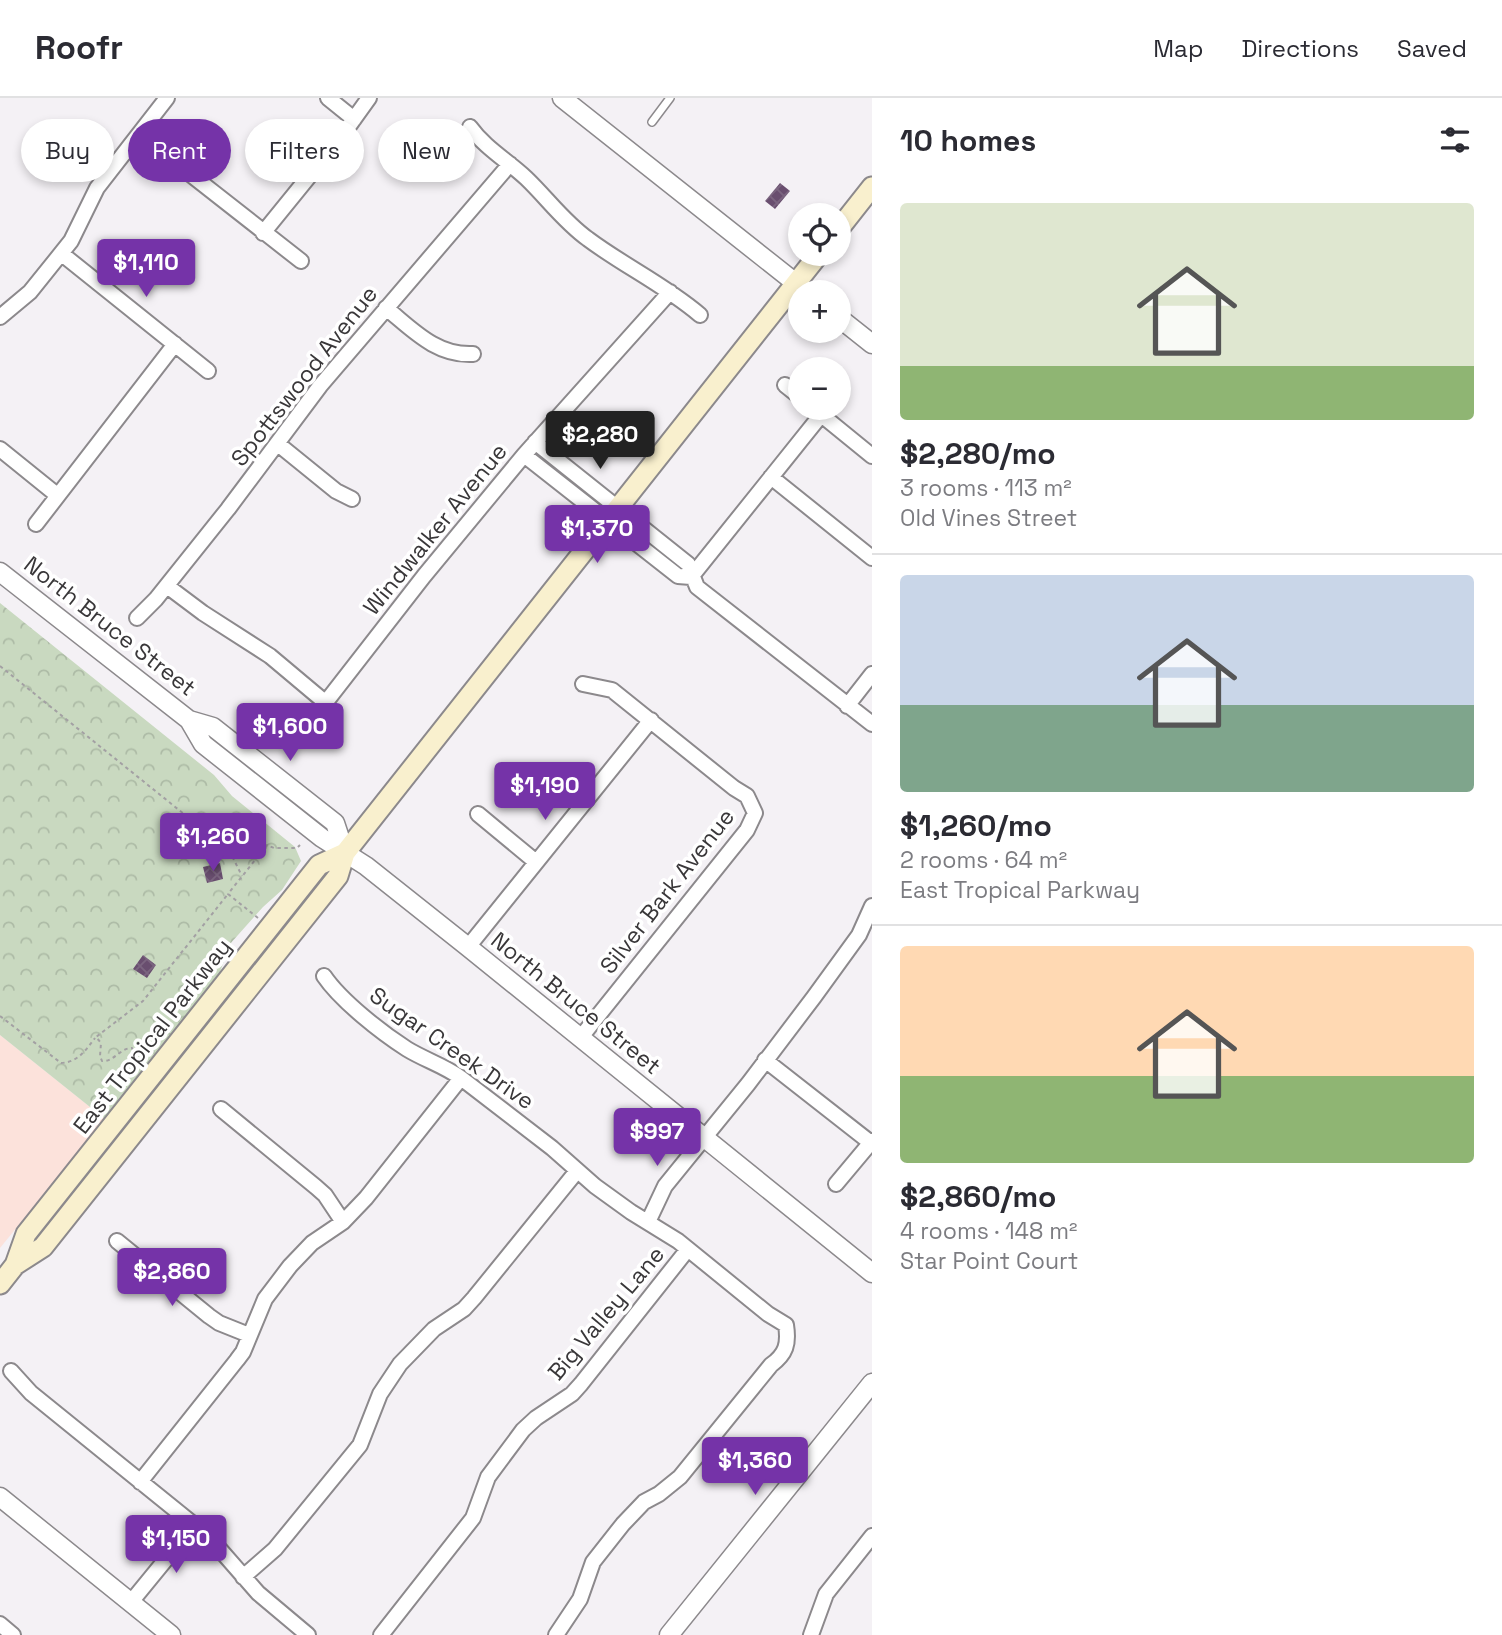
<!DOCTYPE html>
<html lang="en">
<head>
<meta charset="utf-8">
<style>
	:root { --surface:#fff; --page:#f7f7f7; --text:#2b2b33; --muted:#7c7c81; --line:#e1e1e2; --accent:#7533a8 }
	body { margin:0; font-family:"Space Grotesk",sans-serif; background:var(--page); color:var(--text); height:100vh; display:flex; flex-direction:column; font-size:26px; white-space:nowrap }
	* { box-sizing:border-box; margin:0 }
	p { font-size:23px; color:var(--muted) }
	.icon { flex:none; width:38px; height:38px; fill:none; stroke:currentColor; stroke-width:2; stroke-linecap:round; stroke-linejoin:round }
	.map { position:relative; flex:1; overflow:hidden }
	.details { display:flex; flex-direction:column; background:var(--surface); width:630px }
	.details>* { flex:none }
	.top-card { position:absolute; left:21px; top:21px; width:665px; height:63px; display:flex; gap:14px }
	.buttons { position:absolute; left:788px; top:105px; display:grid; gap:14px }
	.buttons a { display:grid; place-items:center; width:63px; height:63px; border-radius:50%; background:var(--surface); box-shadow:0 4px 10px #0003; font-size:35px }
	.price { position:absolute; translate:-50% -60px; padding:0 16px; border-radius:7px; background:var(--accent); color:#fff; font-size:23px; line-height:46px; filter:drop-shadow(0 2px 4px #0008) }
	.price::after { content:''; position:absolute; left:50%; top:42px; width:21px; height:16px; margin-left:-10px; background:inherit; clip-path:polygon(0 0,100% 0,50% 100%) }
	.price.on { background:#222; color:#fff }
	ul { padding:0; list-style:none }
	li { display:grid; align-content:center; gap:14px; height:371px; padding:0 28px }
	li+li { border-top:2px solid var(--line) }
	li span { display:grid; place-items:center; height:217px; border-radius:7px; color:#555 }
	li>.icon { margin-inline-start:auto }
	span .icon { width:126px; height:126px; fill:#fffc; stroke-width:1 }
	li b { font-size:30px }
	h2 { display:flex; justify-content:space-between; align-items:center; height:84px; padding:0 28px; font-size:30px }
	.chip { padding:0 24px; border-radius:32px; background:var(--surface); box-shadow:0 4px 10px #0003; font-size:24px; line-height:63px }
	.chip.on { background:var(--accent); color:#fff }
	header { display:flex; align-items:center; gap:42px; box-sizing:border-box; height:98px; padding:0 35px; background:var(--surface); border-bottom:2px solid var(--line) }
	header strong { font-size:33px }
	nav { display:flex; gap:38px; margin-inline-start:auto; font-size:24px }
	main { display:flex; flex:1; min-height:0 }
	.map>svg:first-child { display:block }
	.education { fill:#fce2db }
	.park { fill:url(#park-crowns) }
	.building { fill:url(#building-cross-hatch) }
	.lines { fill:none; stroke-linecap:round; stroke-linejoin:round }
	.service-casing { stroke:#8c898c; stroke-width:10 }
	.minor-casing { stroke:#8c898c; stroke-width:18 }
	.tertiary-casing { stroke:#8c898c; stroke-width:21 }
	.secondary-casing { stroke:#8c898c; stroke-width:23 }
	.path { stroke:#a3a0a3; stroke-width:2; stroke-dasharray:3.5 3.5; stroke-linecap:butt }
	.service { stroke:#fff; stroke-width:7 }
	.minor { stroke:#fff; stroke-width:14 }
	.tertiary { stroke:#fff; stroke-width:18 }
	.secondary { stroke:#f9f0ce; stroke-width:19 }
	.labels { text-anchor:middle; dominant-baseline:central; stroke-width:7; stroke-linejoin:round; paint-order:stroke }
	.street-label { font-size:23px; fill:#393739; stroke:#fff }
</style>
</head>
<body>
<header>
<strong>Roofr</strong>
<nav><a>Map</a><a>Directions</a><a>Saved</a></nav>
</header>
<main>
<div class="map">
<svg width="872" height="1537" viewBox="0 0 872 1537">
	<defs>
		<pattern id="park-crowns" width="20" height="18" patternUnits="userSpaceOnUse" patternTransform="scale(1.75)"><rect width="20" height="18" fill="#c9d9c0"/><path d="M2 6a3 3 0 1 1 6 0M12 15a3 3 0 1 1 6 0" fill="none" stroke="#adbba6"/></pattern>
		<pattern id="building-cross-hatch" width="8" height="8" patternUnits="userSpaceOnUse" patternTransform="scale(1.75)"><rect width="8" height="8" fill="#694e6f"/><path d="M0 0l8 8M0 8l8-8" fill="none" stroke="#7b6580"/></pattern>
	</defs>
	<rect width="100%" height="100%" fill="#f4f1f5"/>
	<path class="education" d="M0,937L105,1021L0,1150Z"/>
	<path class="park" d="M0,505L214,677L232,698L295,749L301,763L282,792L263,809L230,846L220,874L105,1021L0,937Z"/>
	<path class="building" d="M780,85L790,93L775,111L765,103Z
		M247,735L248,755L235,756L234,742L227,741V737Z
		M220,765L223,781L207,785L203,769Z
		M143,857L156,867L147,880L133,871Z"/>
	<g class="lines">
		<g class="service-casing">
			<path id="service" d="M652,24L670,0"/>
		</g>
		<g class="minor-casing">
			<path id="minor" d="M328,0L354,21
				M470,29C485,50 508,63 526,80C547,100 564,124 588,141C624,168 665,187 700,217
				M139,36L301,163
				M263,135L341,39L369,0
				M62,156L208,273
				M386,210C412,231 436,258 473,256
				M0,219L30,194L71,143L97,90L167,0
				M785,287L800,299
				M813,310L872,358
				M535,344L688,466L697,489L872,626
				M278,346L336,393L352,401
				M0,351L57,397
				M524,357L678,478L691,479
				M771,379L872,460
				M36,426L175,246
				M691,479L821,317
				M167,488L203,515L270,558L326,605
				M137,520L156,501L228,411L320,288L510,66
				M847,608L872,576
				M298,640L424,478L524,357L670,194
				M478,716L536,764
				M468,849L651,622
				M324,878C341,903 382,935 407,951C425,962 445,968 461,980L552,1050L595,1088L631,1114L678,1143L768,1216L786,1227C789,1246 786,1256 771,1267L680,1379L659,1396L644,1404L623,1426L593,1464L580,1501L556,1537
				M581,939L747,732L755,715L747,698L734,690L612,592L583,586
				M765,962L871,1045
				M221,1011L316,1089L325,1097L343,1124
				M836,1086L872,1043
				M648,1124L665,1088L748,986L814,899L859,837L872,808
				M117,1143L209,1218L219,1225L249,1237
				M11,1273L31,1295L209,1439L258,1495L308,1537
				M140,1384L237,1262L243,1254L265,1201L290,1168L312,1145L343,1124L366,1100L461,980
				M243,1479L275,1451L360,1347L380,1296L400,1266L434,1231L464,1211L474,1200L577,1073
				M131,1504L194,1427
				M0,1526L13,1537
				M381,1537L473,1420L488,1379L523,1332L536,1320L572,1296L581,1286L688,1151
				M811,1537L826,1496L872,1438"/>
		</g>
		<g class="tertiary-casing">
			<path id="tertiary" d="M562,0L807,194
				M838,219L872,246
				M0,474L189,622L213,629L335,725L345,755
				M189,622L203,646L322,740L366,768L468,849L872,1175
				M0,1399L171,1537
				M669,1537L872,1285"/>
		</g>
		<g class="secondary-casing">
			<path id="secondary" d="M838,132L872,89
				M15,1167L26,1136L319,767L345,755
				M0,1186L15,1167L43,1149L338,778L345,755L819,156"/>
		</g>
		<path class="path" d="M0,568L220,745L231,756L242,778
			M258,820L228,796L267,747L274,750H297L300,747
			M0,918L61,965C78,964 85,953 95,940
			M136,972L133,968L134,954L132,950C120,950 114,964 102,963L100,958L101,945L96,939L143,903L228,796"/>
		<use href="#service" class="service"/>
		<use href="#minor" class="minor"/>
		<use href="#tertiary" class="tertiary"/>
		<use href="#secondary" class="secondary"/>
	</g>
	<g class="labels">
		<g class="street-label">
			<text transform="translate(304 278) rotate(-52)">Spottswood Avenue</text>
			<text transform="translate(435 431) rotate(-51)">Windwalker Avenue</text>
			<text transform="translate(110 528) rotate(38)">North Bruce Street</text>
			<text transform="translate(667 793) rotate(-52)">Silver Bark Avenue</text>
			<text transform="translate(576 905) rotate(39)">North Bruce Street</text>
			<text transform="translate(152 938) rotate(-52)">East Tropical Parkway</text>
			<text transform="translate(452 950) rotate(35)">Sugar Creek Drive</text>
			<text transform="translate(606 1215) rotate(-50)">Big Valley Lane</text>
		</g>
	</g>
</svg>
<div class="buttons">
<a><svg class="icon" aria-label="locate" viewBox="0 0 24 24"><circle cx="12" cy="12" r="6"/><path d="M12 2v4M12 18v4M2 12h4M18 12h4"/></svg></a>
<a>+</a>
<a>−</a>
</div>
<b class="price" style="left:146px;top:201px">$1,110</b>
<b class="price on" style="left:600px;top:373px">$2,280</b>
<b class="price" style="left:597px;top:467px">$1,370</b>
<b class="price" style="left:290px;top:665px">$1,600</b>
<b class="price" style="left:545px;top:724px">$1,190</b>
<b class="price" style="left:213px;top:775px">$1,260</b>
<b class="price" style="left:657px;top:1070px">$997</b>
<b class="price" style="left:172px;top:1210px">$2,860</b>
<b class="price" style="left:755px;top:1399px">$1,360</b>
<b class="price" style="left:176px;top:1477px">$1,150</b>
<div class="top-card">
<a class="chip">Buy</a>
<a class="chip on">Rent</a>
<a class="chip">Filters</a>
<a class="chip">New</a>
</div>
</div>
<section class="details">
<h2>10 homes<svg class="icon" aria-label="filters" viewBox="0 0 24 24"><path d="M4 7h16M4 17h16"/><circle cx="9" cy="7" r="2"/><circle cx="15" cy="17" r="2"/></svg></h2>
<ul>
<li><span style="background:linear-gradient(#dfe7d0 75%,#8fb573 0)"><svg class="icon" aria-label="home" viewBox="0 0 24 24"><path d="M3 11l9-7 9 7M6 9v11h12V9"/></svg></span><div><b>$2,280/mo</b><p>3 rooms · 113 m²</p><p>Old Vines Street</p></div></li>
<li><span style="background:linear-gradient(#c9d6e8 60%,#7fa58c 0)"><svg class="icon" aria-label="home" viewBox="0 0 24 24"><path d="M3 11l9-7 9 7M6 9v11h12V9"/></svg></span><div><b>$1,260/mo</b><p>2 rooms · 64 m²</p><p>East Tropical Parkway</p></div></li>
<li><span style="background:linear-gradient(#ffd9b3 60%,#8fb573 0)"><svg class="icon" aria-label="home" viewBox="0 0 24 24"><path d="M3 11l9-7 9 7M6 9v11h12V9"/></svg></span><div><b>$2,860/mo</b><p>4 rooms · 148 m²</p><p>Star Point Court</p></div></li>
</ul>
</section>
</main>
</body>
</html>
